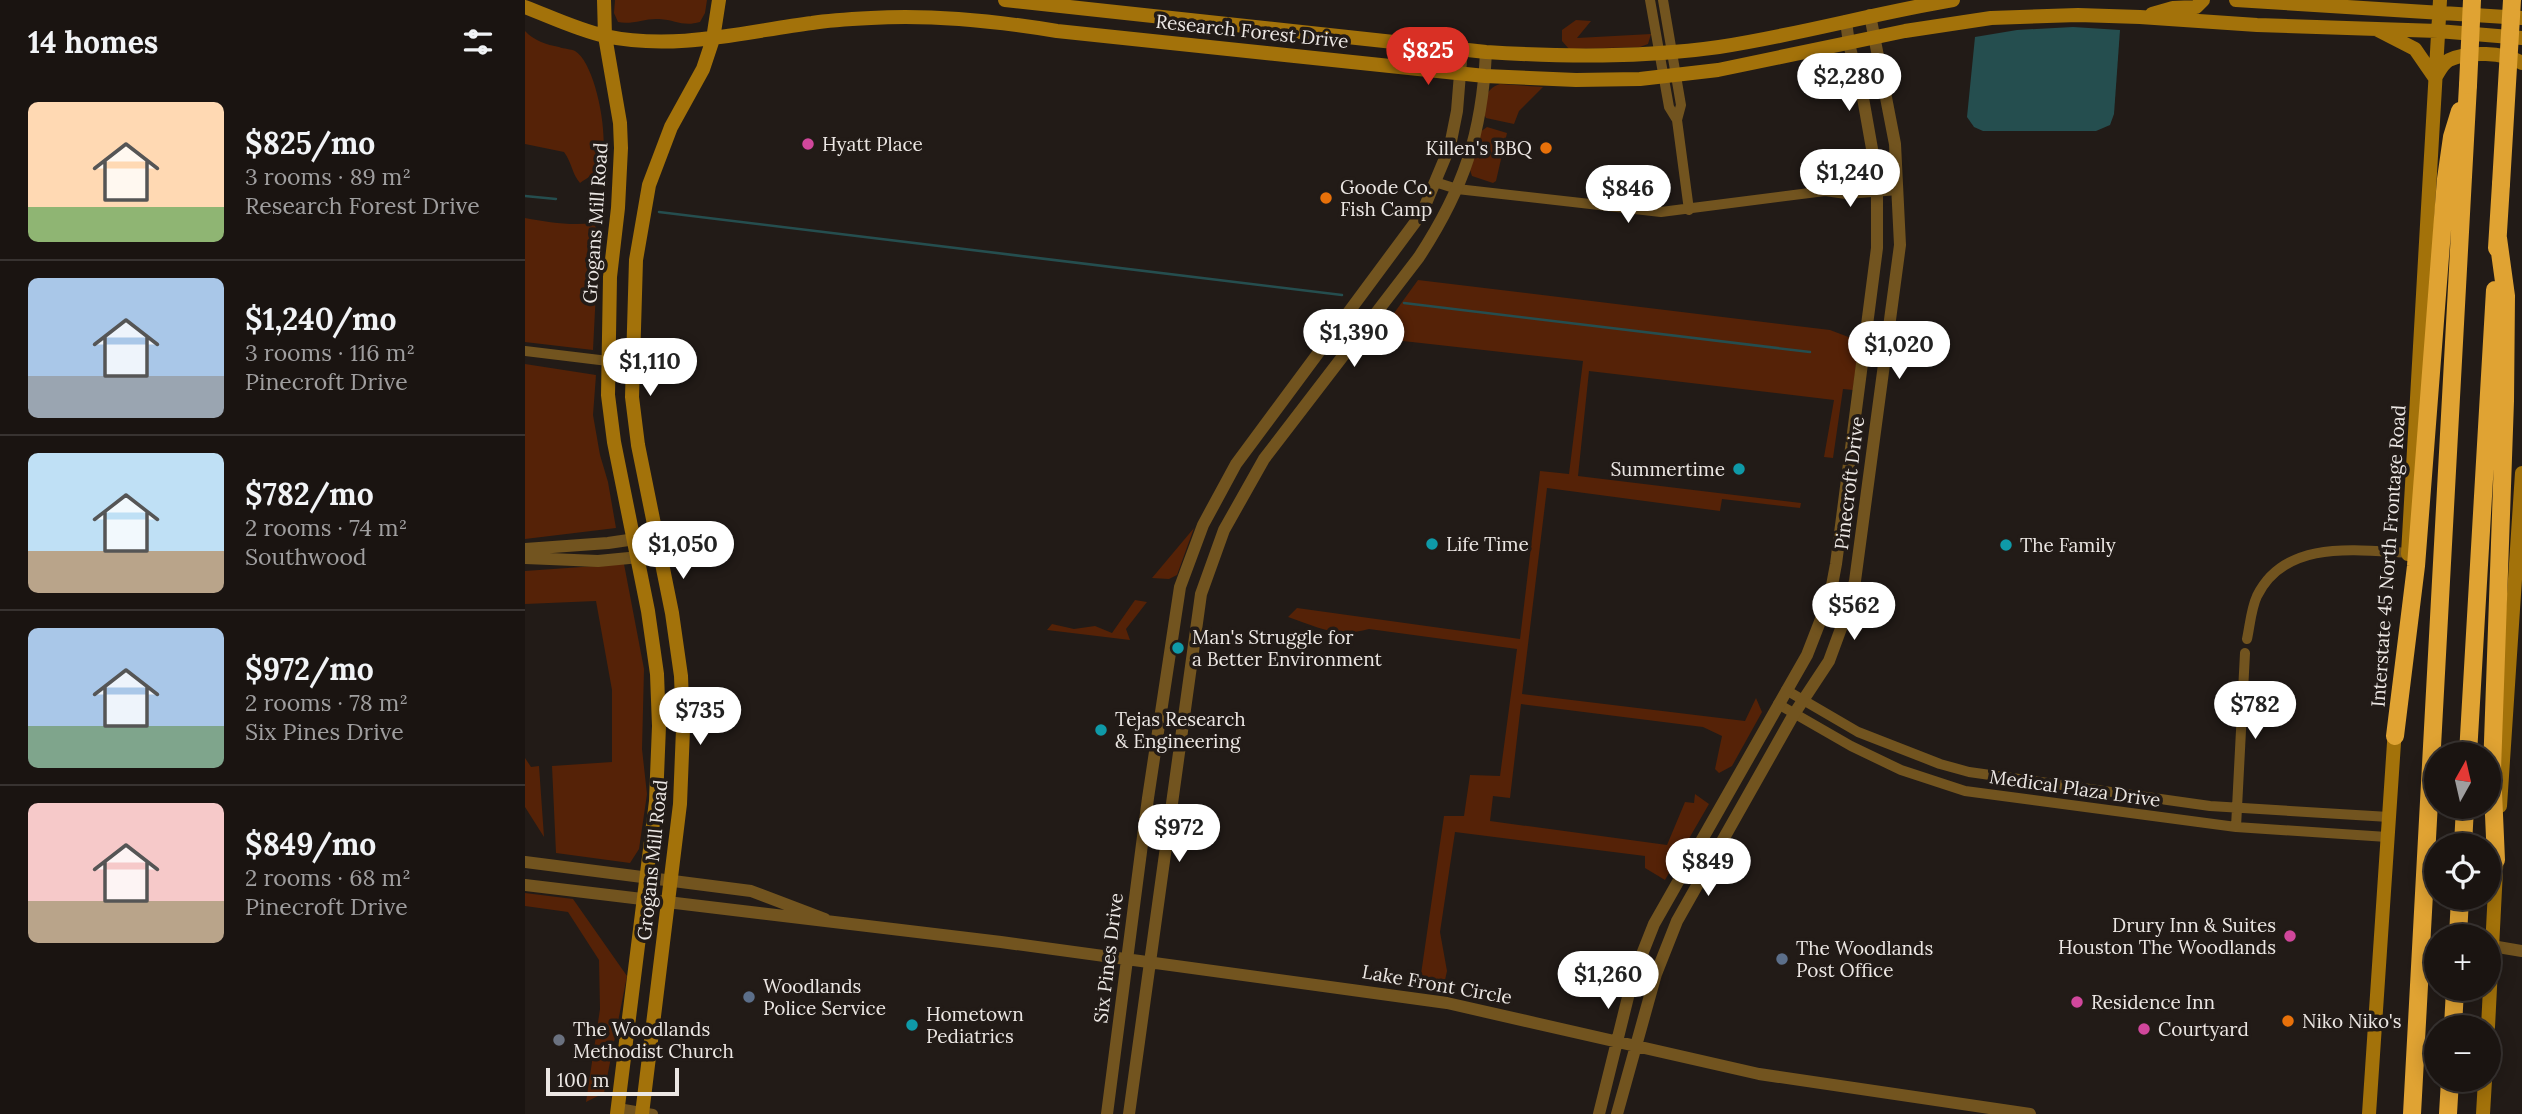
<!DOCTYPE html>
<html lang="en">
<head>
<meta charset="utf-8">
<style>
	:root { --surface:#1a1411; --page:#231d1a; --text:#f1f3f6; --muted:#9f9e9f; --line:#383331; --accent:#d93025 }
	body { margin:0; font-family:Lora,serif; background:var(--page); color:var(--text); height:100vh; display:flex; flex-direction:column; font-size:26px; white-space:nowrap }
	* { box-sizing:border-box; margin:0 }
	p { font-size:23px; color:var(--muted) }
	.icon { flex:none; width:38px; height:38px; fill:none; stroke:currentColor; stroke-width:2; stroke-linecap:round; stroke-linejoin:round }
	.map { position:relative; flex:1; overflow:hidden }
	.sheet { display:flex; flex-direction:column; background:var(--surface); width:525px }
	.sheet>* { flex:none }
	.needle { width:46px; rotate:8deg }
	.tools { position:absolute; left:1899px; top:742px; display:grid; gap:14px }
	.tools a { display:grid; place-items:center; width:77px; height:77px; border-radius:50%; background:var(--surface); box-shadow:0 4px 18px #0003,0 0 0 2px var(--line); font-size:35px }
	.scale { position:absolute; left:21px; bottom:18px; width:133px; box-sizing:border-box; padding-left:7px; border:4px solid #ece7e4; border-top:0; font-size:19px; line-height:24px; white-space:nowrap; color:#ece7e4; -webkit-text-stroke:5px #221b17; paint-order:stroke }
	.price { position:absolute; translate:-50% -60px; padding:0 16px; border-radius:24px; background:#fff; color:#222; font-size:23px; line-height:46px; filter:drop-shadow(0 2px 4px #0008) }
	.price::after { content:''; position:absolute; left:50%; top:42px; width:21px; height:16px; margin-left:-10px; background:inherit; clip-path:polygon(0 0,100% 0,50% 100%) }
	.price.active { background:var(--accent); color:#fff }
	ul { padding:0; list-style:none }
	li { display:flex; align-items:center; gap:21px; height:175px; padding:0 28px }
	li+li { border-top:2px solid var(--line) }
	li span { display:grid; place-items:center; flex:none; width:196px; height:140px; border-radius:10px; color:#555 }
	li>.icon { margin-inline-start:auto }
	span .icon { width:84px; height:84px; fill:#fffc; stroke-width:1 }
	li b { font-size:30px }
	h2 { display:flex; justify-content:space-between; align-items:center; height:84px; padding:0 28px; font-size:30px }
	main { display:flex; flex:1; min-height:0 }
	.map>svg:first-child { display:block }
	.green { fill:#552207 }
	.water { fill:#254e4f }
	.lines { fill:none; stroke-linecap:round; stroke-linejoin:round }
	.stream { stroke:#254e4f; stroke-width:2.5 }
	.minor { stroke:#72541f; stroke-width:10 }
	.tertiary { stroke:#72541f; stroke-width:12 }
	.secondary { stroke:#a3720a; stroke-width:14 }
	.motorway { stroke:#e0a333; stroke-width:18 }
	.motorway-bridge { stroke:#e0a333; stroke-width:18 }
	.hotel-dot { fill:#d1479c; stroke:#221b17; stroke-width:2.5 }
	.food-dot { fill:#e8710a; stroke:#221b17; stroke-width:2.5 }
	.culture-dot { fill:#0f9aa8; stroke:#221b17; stroke-width:2.5 }
	.service-dot { fill:#5c6f8a; stroke:#221b17; stroke-width:2.5 }
	.worship-dot { fill:#6b7280; stroke:#221b17; stroke-width:2.5 }
	.labels { text-anchor:middle; dominant-baseline:central; stroke-width:7; stroke-linejoin:round; paint-order:stroke }
	.street-label { font-size:19px; fill:#ece7e4; stroke:#221b17 }
	.poi-label { font-size:19px; fill:#ece7e4; stroke:#221b17; text-anchor:start }
</style>
</head>
<body>
<main>
<section class="sheet">
<h2>14 homes<svg class="icon" aria-label="filters" viewBox="0 0 24 24"><path d="M4 7h16M4 17h16"/><circle cx="9" cy="7" r="2"/><circle cx="15" cy="17" r="2"/></svg></h2>
<ul>
<li><span style="background:linear-gradient(#ffd9b3 75%,#8fb573 0)"><svg class="icon" aria-label="home" viewBox="0 0 24 24"><path d="M3 11l9-7 9 7M6 9v11h12V9"/></svg></span><div><b>$825/mo</b><p>3 rooms · 89 m²</p><p>Research Forest Drive</p></div></li>
<li><span style="background:linear-gradient(#a9c7e8 70%,#9aa5b1 0)"><svg class="icon" aria-label="home" viewBox="0 0 24 24"><path d="M3 11l9-7 9 7M6 9v11h12V9"/></svg></span><div><b>$1,240/mo</b><p>3 rooms · 116 m²</p><p>Pinecroft Drive</p></div></li>
<li><span style="background:linear-gradient(#bfe0f5 70%,#b9a48a 0)"><svg class="icon" aria-label="home" viewBox="0 0 24 24"><path d="M3 11l9-7 9 7M6 9v11h12V9"/></svg></span><div><b>$782/mo</b><p>2 rooms · 74 m²</p><p>Southwood</p></div></li>
<li><span style="background:linear-gradient(#a9c7e8 70%,#7fa58c 0)"><svg class="icon" aria-label="home" viewBox="0 0 24 24"><path d="M3 11l9-7 9 7M6 9v11h12V9"/></svg></span><div><b>$972/mo</b><p>2 rooms · 78 m²</p><p>Six Pines Drive</p></div></li>
<li><span style="background:linear-gradient(#f6c9c9 70%,#b9a48a 0)"><svg class="icon" aria-label="home" viewBox="0 0 24 24"><path d="M3 11l9-7 9 7M6 9v11h12V9"/></svg></span><div><b>$849/mo</b><p>2 rooms · 68 m²</p><p>Pinecroft Drive</p></div></li>
</ul>
</section>
<div class="map">
<svg width="1997" height="1114" viewBox="0 0 1997 1114">
	<rect width="100%" height="100%" fill="#221b17"/>
	<path class="green" d="M90,0H182L180,13L175,22C158,27 151,20 134,19C120,18 107,25 93,22L89,13Z
		M1051,20L1066,21L1052,38L1126,34L1123,44L1115,47L1044,49L1037,41V30Z
		M0,31C8,40 22,45 34,47C39,49 46,49 50,51C71,63 86,143 75,165C72,173 62,178 55,183C47,174 47,163 39,152L0,144Z
		M975,84L1018,87L994,111L989,124L961,118L959,114C960,99 960,89 975,84Z
		M962,127L982,133L971,181L968,183L947,176L945,170L955,132Z
		M0,218C23,222 45,226 68,223L74,232L68,350L0,342Z
		M893,280L1305,330L1334,341L1328,390L1318,389L1308,458L1299,457L1309,400L1064,371L1053,476L1276,503L1275,508L1197,499L1195,511L1022,488L997,694L1220,721L1231,698L1237,712L1207,766L1194,773L1190,769L1197,736L1178,727L996,704L985,798L968,796L965,821L1142,845L1160,802L1169,803L1170,794L1184,804L1140,880L1120,868V856L930,832L915,932L922,971L920,980L895,981L919,816H939L945,775L975,776L992,649L844,629C812,638 792,627 763,617L772,608L995,639L1015,471L1044,474L1058,361L851,338Z
		M0,364L71,375L68,415L75,455L83,482L91,528L0,539Z
		M669,528L652,575L644,579L627,578Z
		M99,564L119,669L117,749L122,794L114,849L105,863L31,853L27,766L87,762V690L71,601L0,604V571Z
		M610,600L622,602L601,629L605,640L522,630L527,624L549,629L570,626L587,633Z
		M0,758L6,767L14,766L19,837L0,807Z
		M0,893L48,899L102,976L79,1093L61,1102L75,1009L74,960L43,912L0,906Z"/>
	<path class="water" d="M1548,27L1595,30L1589,114L1585,125L1571,131H1458L1449,127L1442,117L1450,37L1492,30Z"/>
	<g class="lines">
		<path class="stream" d="M0,196L31,199
			M134,212L817,295
			M879,303L1285,352"/>
		<path class="minor" d="M1125,0L1144,107L1152,120L1164,210
			M1138,0L1156,105L1152,120
			M910,182L932,189L1136,212L1300,191L1321,194L1373,190
			M1300,190L1323,179L1372,176
			M0,351L83,361
			M1722,639C1725,625 1726,609 1732,596C1760,539 1831,550 1883,553
			M1261,690L1333,732L1415,764L1444,772L1685,806L1864,817
			M1253,704L1326,746L1376,770L1440,791L1711,827L1862,837
			M1711,827L1720,653
			M93,1108L128,1114"/>
		<path class="tertiary" d="M0,549L83,543L131,536
			M0,558L73,561L135,555
			M0,862L226,891L300,919
			M0,885L476,942L922,1003L1234,1074L1505,1114
			M1967,946L1997,951
			M582,1114L623,798L655,587L678,525L711,464L897,213L925,146L932,111L937,49
			M604,1114L676,594L699,530L739,459L894,257C939,188 957,134 961,52
			M1074,1114L1108,977L1129,924L1282,655L1305,596L1311,564L1352,248V177L1338,98L1324,44L1321,21
			M1092,1114L1131,974L1152,921L1269,714L1304,661L1318,623L1330,581L1375,245L1370,144L1345,15"/>
		<path class="secondary" d="M79,0L80,36L95,123L96,148L93,208L85,277L83,395L89,442L123,611L132,674L134,726L131,801L92,1114
			M480,0L961,52C1039,57 1116,58 1194,47C1273,35 1350,13 1428,0
			M1711,0L1997,18
			M0,7C26,17 53,30 80,36C150,51 218,32 287,23C306,20 326,19 346,18C408,14 471,21 532,31L960,76L1051,80L1115,79L1193,70L1380,31L1466,18L1553,15L1615,17L1732,25L1913,31L1997,38
			M1627,14L1648,8L1671,7L1678,0
			M1853,30L1890,49L1910,78C1914,72 1917,64 1924,60C1943,51 1979,52 1997,63
			M1883,554L1915,0
			M1975,806L1997,473
			M1963,1027L1972,850
			M117,1114L155,804L158,729L156,676L147,613L113,445L107,397L111,260L124,185L146,127L178,69L188,39L194,0
			M1844,1114L1870,728
			M1958,1114L1960,1080"/>
		<path class="motorway" d="M1972,248L1976,184
			M1870,736L1891,566L1921,179L1927,137L1935,111
			M1943,754L1970,290
			M1938,845L1940,807
			M1971,860L1967,770L1980,401L1981,296L1973,238
			M1933,936L1935,898
			M1928,1027L1930,989
			M1887,1114L1943,85
			M1923,1114L1925,1080"/>
		<path class="motorway-bridge" d="M1943,85L1947,0
			M1976,184L1987,0"/>
	</g>
	<g class="hotel-dot">
		<circle cx="283" cy="144" r="7"/>
		<circle cx="1765" cy="936" r="7"/>
		<circle cx="1552" cy="1002" r="7"/>
		<circle cx="1619" cy="1029" r="7"/>
	</g>
	<g class="food-dot">
		<circle cx="1021" cy="148" r="7"/>
		<circle cx="801" cy="198" r="7"/>
		<circle cx="1763" cy="1021" r="7"/>
	</g>
	<g class="culture-dot">
		<circle cx="1214" cy="469" r="7"/>
		<circle cx="907" cy="544" r="7"/>
		<circle cx="1481" cy="545" r="7"/>
		<circle cx="653" cy="648" r="7"/>
		<circle cx="576" cy="730" r="7"/>
		<circle cx="387" cy="1025" r="7"/>
	</g>
	<g class="service-dot">
		<circle cx="1257" cy="959" r="7"/>
		<circle cx="224" cy="997" r="7"/>
	</g>
	<circle class="worship-dot" cx="34" cy="1040" r="7"/>
	<g class="labels">
		<g class="street-label">
			<text transform="translate(727 31) rotate(6)">Research Forest Drive</text>
			<text transform="translate(70 223) rotate(-86)">Grogans Mill Road</text>
			<text transform="translate(1324 483) rotate(-83)">Pinecroft Drive</text>
			<text transform="translate(1863 556) rotate(-86)">Interstate 45 North Frontage Road</text>
			<text transform="translate(1550 788) rotate(8)">Medical Plaza Drive</text>
			<text transform="translate(127 860) rotate(-84)">Grogans Mill Road</text>
			<text transform="translate(583 958) rotate(-83)">Six Pines Drive</text>
			<text transform="translate(912 984) rotate(10)">Lake Front Circle</text>
		</g>
		<g class="poi-label">
			<text x="297" y="144">Hyatt Place</text>
			<text x="1007" y="148" text-anchor="end">Killen's BBQ</text>
			<text x="815" y="187">Goode Co.<tspan x="815" dy="22">Fish Camp</tspan></text>
			<text x="1200" y="469" text-anchor="end">Summertime</text>
			<text x="921" y="544">Life Time</text>
			<text x="1495" y="545">The Family</text>
			<text x="667" y="637">Man's Struggle for<tspan x="667" dy="22">a Better Environment</tspan></text>
			<text x="590" y="719">Tejas Research<tspan x="590" dy="22">&amp; Engineering</tspan></text>
			<text x="1751" y="925" text-anchor="end">Drury Inn &amp; Suites<tspan x="1751" dy="22">Houston The Woodlands</tspan></text>
			<text x="1271" y="948">The Woodlands<tspan x="1271" dy="22">Post Office</tspan></text>
			<text x="238" y="986">Woodlands<tspan x="238" dy="22">Police Service</tspan></text>
			<text x="1566" y="1002">Residence Inn</text>
			<text x="401" y="1014">Hometown<tspan x="401" dy="22">Pediatrics</tspan></text>
			<text x="1777" y="1021">Niko Niko's</text>
			<text x="48" y="1029">The Woodlands<tspan x="48" dy="22">Methodist Church</tspan></text>
			<text x="1633" y="1029">Courtyard</text>
		</g>
	</g>
</svg>
<div class="tools">
<a><svg class="needle" viewBox="-14 -14 28 28"><path d="M0-13l5 13h-10z" fill="#e53935"/><path d="M0 13l5-13h-10z" fill="#9f9e9f"/></svg></a>
<a><svg class="icon" aria-label="locate" viewBox="0 0 24 24"><circle cx="12" cy="12" r="6"/><path d="M12 2v4M12 18v4M2 12h4M18 12h4"/></svg></a>
<a>+</a>
<a>−</a>
</div>
<div class="scale">100 m</div>
<b class="price active" style="left:903px;top:87px">$825</b>
<b class="price" style="left:1324px;top:113px">$2,280</b>
<b class="price" style="left:1325px;top:209px">$1,240</b>
<b class="price" style="left:1103px;top:225px">$846</b>
<b class="price" style="left:829px;top:369px">$1,390</b>
<b class="price" style="left:1374px;top:381px">$1,020</b>
<b class="price" style="left:125px;top:398px">$1,110</b>
<b class="price" style="left:158px;top:581px">$1,050</b>
<b class="price" style="left:1329px;top:642px">$562</b>
<b class="price" style="left:1730px;top:741px">$782</b>
<b class="price" style="left:175px;top:747px">$735</b>
<b class="price" style="left:654px;top:864px">$972</b>
<b class="price" style="left:1183px;top:898px">$849</b>
<b class="price" style="left:1083px;top:1011px">$1,260</b>
</div>
</main>
</body>
</html>
